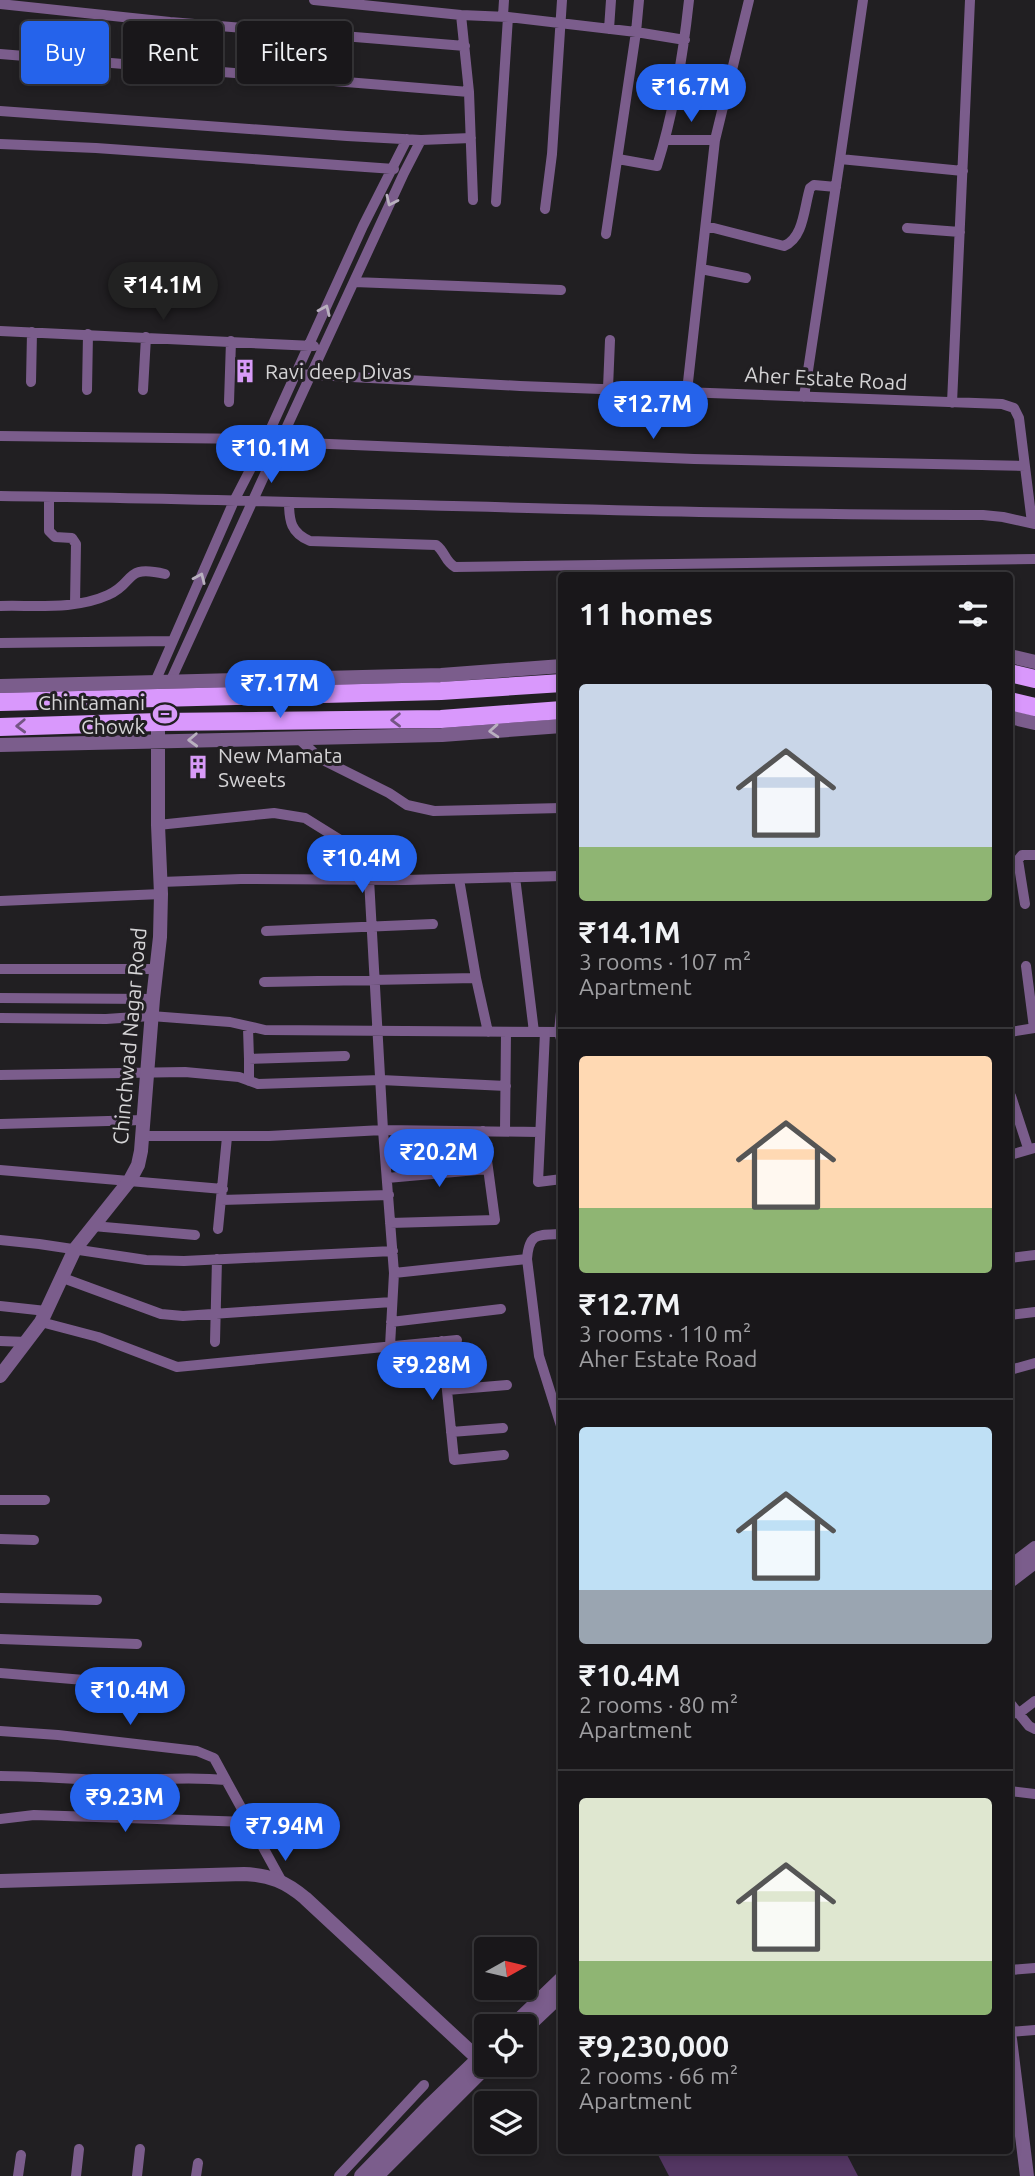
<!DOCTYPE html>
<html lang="en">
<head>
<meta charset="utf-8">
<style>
	:root { --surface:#19171a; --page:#262427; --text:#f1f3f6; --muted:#9f9fa2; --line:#373639; --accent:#2563eb }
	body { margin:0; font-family:Ubuntu,sans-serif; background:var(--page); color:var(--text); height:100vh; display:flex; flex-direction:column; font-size:26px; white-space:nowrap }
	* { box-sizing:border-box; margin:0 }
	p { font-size:23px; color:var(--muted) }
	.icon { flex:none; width:38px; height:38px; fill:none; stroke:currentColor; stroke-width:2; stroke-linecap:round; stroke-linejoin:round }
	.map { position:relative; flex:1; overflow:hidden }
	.drawer { position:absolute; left:558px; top:572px; width:455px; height:1582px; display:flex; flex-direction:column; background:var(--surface); border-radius:7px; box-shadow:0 4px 10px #0003,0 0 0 2px var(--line) }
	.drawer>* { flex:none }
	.guide { position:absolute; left:21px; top:21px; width:432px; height:63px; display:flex; gap:14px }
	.needle { width:46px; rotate:82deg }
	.buttons { position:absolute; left:474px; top:1937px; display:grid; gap:14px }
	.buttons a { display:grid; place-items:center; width:63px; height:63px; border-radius:7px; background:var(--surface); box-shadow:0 4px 10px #0003,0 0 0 2px var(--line); font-size:35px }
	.price { position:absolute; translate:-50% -60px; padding:0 16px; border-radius:24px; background:var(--accent); color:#fff; font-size:23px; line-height:46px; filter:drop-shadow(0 2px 4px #0008) }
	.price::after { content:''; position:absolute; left:50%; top:42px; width:21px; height:16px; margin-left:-10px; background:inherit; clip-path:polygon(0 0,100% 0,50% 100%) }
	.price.current { background:#222; color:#fff }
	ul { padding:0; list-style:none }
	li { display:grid; align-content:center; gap:14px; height:371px; padding:0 21px }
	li+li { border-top:2px solid var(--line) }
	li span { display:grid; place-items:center; height:217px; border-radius:7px; color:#555 }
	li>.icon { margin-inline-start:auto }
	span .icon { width:126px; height:126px; fill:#fffc; stroke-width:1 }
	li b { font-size:30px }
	h2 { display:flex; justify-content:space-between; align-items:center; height:84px; padding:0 21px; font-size:30px }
	.pill { padding:0 24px; border-radius:7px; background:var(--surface); box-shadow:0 4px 10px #0003,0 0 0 2px var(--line); font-size:24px; line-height:63px }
	.pill.current { background:var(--accent); color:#fff }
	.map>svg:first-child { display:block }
	.green { fill:#533662 }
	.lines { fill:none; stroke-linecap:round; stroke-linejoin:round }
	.minor { stroke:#7b5d8c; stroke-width:10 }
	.tertiary { stroke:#7b5d8c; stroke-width:14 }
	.primary { stroke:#d998fc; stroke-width:18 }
	.oneway { stroke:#b9b0bf }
	.oneway2 { stroke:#745584 }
	.labels { text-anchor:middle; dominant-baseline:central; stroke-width:6; stroke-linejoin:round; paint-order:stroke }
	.poi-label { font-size:21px; fill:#d4d3d5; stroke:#211f22; text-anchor:start }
	.street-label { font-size:21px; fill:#d4d3d5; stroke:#211f22 }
</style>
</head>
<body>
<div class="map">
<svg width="1035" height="2176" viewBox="0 0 1035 2176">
	<rect width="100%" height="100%" fill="#211f22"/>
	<path class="green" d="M656,2151H845L858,2176H669Z"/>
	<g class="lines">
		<path class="minor" d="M314,0L461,15L508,17L636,32L685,40
			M863,0L840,159L963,171
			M0,4L170,22L465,46
			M461,15L469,92L473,200
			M503,16L504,0
			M609,29L611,0
			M0,54L469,92
			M0,111L347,136L421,140L471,138
			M666,140H715
			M0,144L96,148L394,169
			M618,159L657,166C674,112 683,56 689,0
			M496,202L508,17
			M545,209L552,154L562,0
			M706,226L784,246C804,238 804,207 810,188L814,185L836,187
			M907,228L960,232
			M606,234L636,32L639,0
			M701,269L746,278
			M354,282L561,290
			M0,331L314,346
			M296,374L520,386L1002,404L1014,408L1019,418L1032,523
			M31,382L32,332
			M608,388L610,340
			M87,390L88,334
			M143,390L146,337
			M687,391L715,140L749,0
			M804,397L840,159
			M229,402L231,341
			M952,403L970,0
			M0,436L266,439
			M281,442L694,459L1025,466
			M0,496C328,500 655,515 983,515L1003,517L1035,524
			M49,497V531L55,537L72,538L76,544L75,604
			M289,502C289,521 291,533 310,541L436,545C445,551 445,562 455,567L1035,559
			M0,606C35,605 75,610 108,595C136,583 123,564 165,574
			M0,643L173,641
			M155,682L234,501L266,439L363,226L407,139
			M170,682C247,512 326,342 404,173L421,140
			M297,737L313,752L325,761L389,793L407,805L434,811L562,808
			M158,825L274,813L305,818L403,879
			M515,877L534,1032
			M369,879L383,1130L394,1273L390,1346
			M459,879L476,978L488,1032
			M161,882L241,879L405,880L562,876
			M0,901L161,894
			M1025,904L1018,860L1022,855H1035
			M266,931L433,924
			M1026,966L1034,1028
			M0,969H156
			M264,982L476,978
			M0,998L153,999
			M562,1002L559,1032L562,1043
			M0,1018L106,1019L151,1016L230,1022L265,1030L562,1032
			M248,1028L249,1059
			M545,1032L538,1182L562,1179
			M1010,1032L1035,1028
			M0,1075L185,1072L239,1077L258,1084L381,1080L506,1086
			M249,1081V1059L345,1056
			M1011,1096L1028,1148
			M0,1124L144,1120
			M505,1131L506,1032
			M143,1136H269L383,1130L539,1132
			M1010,1155L1034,1148
			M0,1170L223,1189
			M387,1178L488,1169
			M221,1200L389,1195
			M390,1223L495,1220L483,1131
			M93,1226L195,1235
			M218,1229L227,1137
			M562,1234C538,1235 529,1232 527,1259L539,1356L562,1429
			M0,1240L39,1244L146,1260L184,1261L393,1251
			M1010,1258L1035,1255
			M394,1273L527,1259
			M63,1278L161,1314L183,1316L392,1302
			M0,1306L46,1311
			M1010,1315L1035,1312
			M41,1322L98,1337L177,1367L457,1340
			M391,1322L501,1309
			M0,1341L27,1342
			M442,1341L454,1460L504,1455
			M215,1342L217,1259
			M1010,1370L1035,1363
			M447,1390L507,1385
			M451,1432L503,1428
			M0,1500H45
			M0,1539L34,1540
			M0,1598L97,1600
			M0,1639L137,1644
			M0,1673L168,1687
			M1010,1703L1029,1726L1035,1729
			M1018,1714L1035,1701
			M0,1731L58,1735L197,1751L214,1758L226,1780
			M0,1776C39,1776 79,1780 118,1780C154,1780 190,1776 226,1780L281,1880
			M1010,1791L1035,1794
			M0,1819L34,1815L249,1822
			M1010,1970L1035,1968
			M1010,2032L1035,2030
			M18,2176L21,2155
			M76,2176L79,2149
			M137,2176L140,2149
			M196,2176L198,2163
			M339,2176L424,2085"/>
		<path class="tertiary" d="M1010,656L1035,662
			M0,686L441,675L562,666
			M1010,717L1035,723
			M0,745L442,735L562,726
			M0,1376L41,1322L75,1249L130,1180L138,1165L141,1151L153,999L160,937L161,894L158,825V722L163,698L170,682
			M1010,1567L1035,1548
			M1010,1581L1035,1562
			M0,1881L244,1874C270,1875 286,1882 305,1898L486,2066
			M512,2026L562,1978
			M525,2029L562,1994
			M1010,2039L1027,2176
			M361,2176L430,2105L486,2051
			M377,2176L488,2065"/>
		<path class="primary" d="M1010,673L1035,679
			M1010,701L1035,707
			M0,702L441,691L562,683
			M0,727L158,722L441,719L562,710"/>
	</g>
	<defs><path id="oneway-chevron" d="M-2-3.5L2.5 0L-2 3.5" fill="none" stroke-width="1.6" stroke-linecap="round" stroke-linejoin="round" transform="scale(1.75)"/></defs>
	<g class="oneway">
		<use href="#oneway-chevron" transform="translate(391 201) rotate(115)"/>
		<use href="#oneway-chevron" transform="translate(325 310) rotate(-66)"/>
		<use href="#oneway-chevron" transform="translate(200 578) rotate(-66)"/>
		<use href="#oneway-chevron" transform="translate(494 731) rotate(176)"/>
		<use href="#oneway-chevron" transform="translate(193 740) rotate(178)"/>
	</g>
	<g class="oneway2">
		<use href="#oneway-chevron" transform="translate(396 720) rotate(179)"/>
		<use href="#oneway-chevron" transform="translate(21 726) rotate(178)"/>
	</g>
	<defs>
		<g id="building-bare" transform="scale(1.89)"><path d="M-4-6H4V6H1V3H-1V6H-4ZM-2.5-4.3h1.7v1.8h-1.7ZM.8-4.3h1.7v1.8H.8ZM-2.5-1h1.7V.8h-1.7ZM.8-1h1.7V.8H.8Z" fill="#d89bf8" stroke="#211f22" stroke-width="2.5" paint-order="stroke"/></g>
		<g id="stadium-bare" transform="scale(1.89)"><path d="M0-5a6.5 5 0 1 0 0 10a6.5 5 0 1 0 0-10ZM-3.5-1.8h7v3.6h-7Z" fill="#d89bf8" stroke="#211f22" stroke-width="2.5" paint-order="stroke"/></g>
	</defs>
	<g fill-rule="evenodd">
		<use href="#building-bare" x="245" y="371"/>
		<use href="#stadium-bare" x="165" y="714"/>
		<use href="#building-bare" x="198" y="767"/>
	</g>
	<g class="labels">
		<g class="poi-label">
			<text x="265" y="371">Ravi deep Divas</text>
			<text x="145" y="702" text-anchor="end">Chintamani<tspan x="145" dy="24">Chowk</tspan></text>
			<text x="218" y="755">New Mamata<tspan x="218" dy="24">Sweets</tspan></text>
		</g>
		<g class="street-label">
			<text transform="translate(826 378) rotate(3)">Aher Estate Road</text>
			<text transform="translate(129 1036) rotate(-85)">Chinchwad Nagar Road</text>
		</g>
	</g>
</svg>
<div class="buttons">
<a><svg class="needle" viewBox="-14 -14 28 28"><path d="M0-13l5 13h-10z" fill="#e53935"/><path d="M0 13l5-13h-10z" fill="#9f9fa2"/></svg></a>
<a><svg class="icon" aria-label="locate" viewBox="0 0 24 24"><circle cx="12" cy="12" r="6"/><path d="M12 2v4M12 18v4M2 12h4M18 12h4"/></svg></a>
<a><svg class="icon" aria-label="layers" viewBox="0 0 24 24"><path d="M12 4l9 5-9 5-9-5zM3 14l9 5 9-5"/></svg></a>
</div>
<b class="price" style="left:691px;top:124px">₹16.7M</b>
<b class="price current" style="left:163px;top:322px">₹14.1M</b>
<b class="price" style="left:653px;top:441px">₹12.7M</b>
<b class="price" style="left:271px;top:485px">₹10.1M</b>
<b class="price" style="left:280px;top:720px">₹7.17M</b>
<b class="price" style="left:362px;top:895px">₹10.4M</b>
<b class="price" style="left:439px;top:1189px">₹20.2M</b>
<b class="price" style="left:432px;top:1402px">₹9.28M</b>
<b class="price" style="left:130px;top:1727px">₹10.4M</b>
<b class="price" style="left:125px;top:1834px">₹9.23M</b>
<b class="price" style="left:285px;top:1863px">₹7.94M</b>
<div class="guide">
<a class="pill current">Buy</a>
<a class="pill">Rent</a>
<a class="pill">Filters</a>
</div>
<section class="drawer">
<h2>11 homes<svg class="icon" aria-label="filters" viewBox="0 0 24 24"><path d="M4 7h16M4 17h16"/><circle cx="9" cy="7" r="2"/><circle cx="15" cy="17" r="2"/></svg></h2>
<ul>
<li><span style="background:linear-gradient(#c9d6e8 75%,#8fb573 0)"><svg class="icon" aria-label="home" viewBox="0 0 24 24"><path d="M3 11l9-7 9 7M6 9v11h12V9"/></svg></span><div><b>₹14.1M</b><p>3 rooms · 107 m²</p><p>Apartment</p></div></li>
<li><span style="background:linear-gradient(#ffd9b3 70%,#8fb573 0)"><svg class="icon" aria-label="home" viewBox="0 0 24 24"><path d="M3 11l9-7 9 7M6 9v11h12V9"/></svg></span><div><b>₹12.7M</b><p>3 rooms · 110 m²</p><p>Aher Estate Road</p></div></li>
<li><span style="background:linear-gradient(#bfe0f5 75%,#9aa5b1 0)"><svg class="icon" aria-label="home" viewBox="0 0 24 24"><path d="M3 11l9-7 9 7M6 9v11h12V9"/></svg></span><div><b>₹10.4M</b><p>2 rooms · 80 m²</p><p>Apartment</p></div></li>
<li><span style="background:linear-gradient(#dfe7d0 75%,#8fb573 0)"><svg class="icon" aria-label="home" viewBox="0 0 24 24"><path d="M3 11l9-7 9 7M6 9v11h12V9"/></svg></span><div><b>₹9,230,000</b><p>2 rooms · 66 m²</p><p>Apartment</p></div></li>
</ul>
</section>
</div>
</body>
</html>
